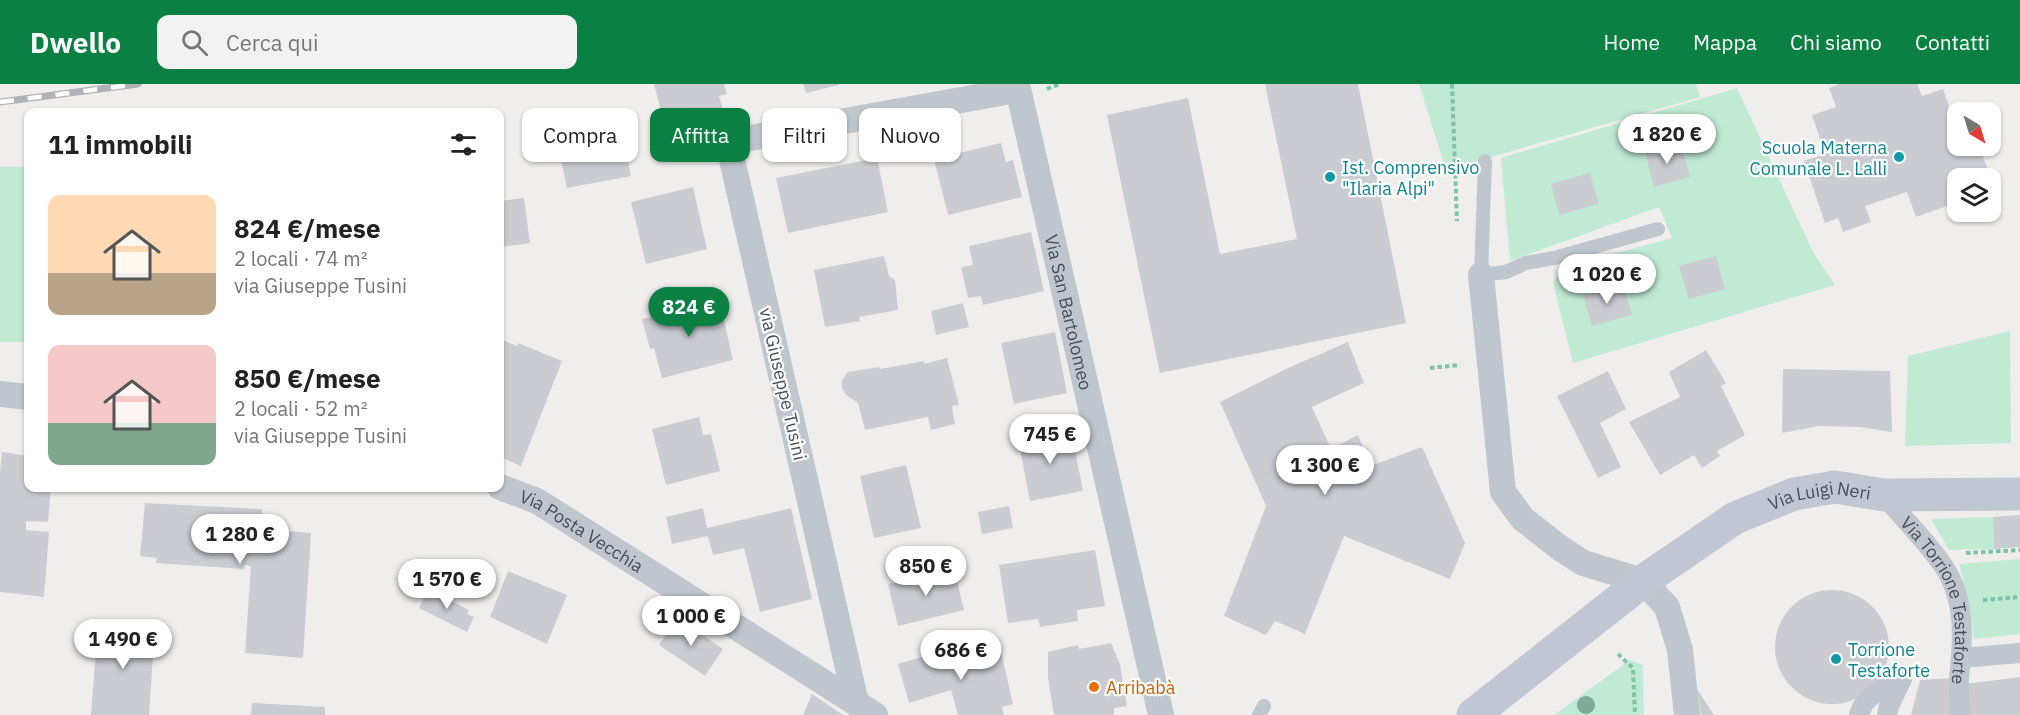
<!DOCTYPE html>
<html lang="it">
<head>
<meta charset="utf-8">
<style>
	:root { --surface:#fff; --page:#f2f2f2; --text:#222; --muted:#767676; --accent:#0b8043 }
	body { margin:0; font-family:"IBM Plex Sans",sans-serif; background:var(--page); color:var(--text); height:100vh; display:flex; flex-direction:column; font-size:22px; white-space:nowrap }
	* { box-sizing:border-box; margin:0 }
	p { font-size:20px; color:var(--muted) }
	.icon { flex:none; width:33px; height:33px; fill:none; stroke:currentColor; stroke-width:2; stroke-linecap:round; stroke-linejoin:round }
	.map { position:relative; flex:1; overflow:hidden }
	.sheet { position:absolute; left:24px; top:24px; width:480px; height:384px; display:flex; flex-direction:column; background:var(--surface); border-radius:12px; box-shadow:0 2px 4px #0004 }
	.sheet>* { flex:none }
	.guide { position:absolute; left:522px; top:24px; width:570px; height:54px; display:flex; gap:12px }
	.needle { width:39px; rotate:142deg }
	.buttons { position:absolute; left:1947px; top:18px; display:grid; gap:12px }
	.buttons a { display:grid; place-items:center; width:54px; height:54px; border-radius:12px; background:var(--surface); box-shadow:0 2px 4px #0004; font-size:30px }
	.price { position:absolute; translate:-50% -51px; padding:0 14px; border-radius:21px; background:#fff; color:#222; font-size:20px; line-height:39px; filter:drop-shadow(0 2px 3px #0008) }
	.price::after { content:''; position:absolute; left:50%; top:36px; width:18px; height:14px; margin-left:-9px; background:inherit; clip-path:polygon(0 0,100% 0,50% 100%) }
	.price.selected { background:var(--accent); color:#fff }
	ul { padding:0; list-style:none }
	li { display:flex; align-items:center; gap:18px; height:150px; padding:0 24px }
	li span { display:grid; place-items:center; flex:none; width:168px; height:120px; border-radius:12px; color:#555 }
	li>.icon { margin-inline-start:auto }
	span .icon { width:72px; height:72px; fill:#fffc; stroke-width:1 }
	li b { font-size:26px }
	h2 { display:flex; justify-content:space-between; align-items:center; height:72px; padding:0 24px; font-size:26px }
	.tag { padding:0 21px; border-radius:12px; background:var(--surface); box-shadow:0 2px 4px #0004; font-size:21px; line-height:54px }
	.tag.selected { background:var(--accent); color:#fff }
	header { display:flex; align-items:center; gap:36px; box-sizing:border-box; height:84px; padding:0 30px; background:var(--accent); color:#fff }
	header strong { font-size:28px }
	nav { display:flex; gap:33px; margin-inline-start:auto; font-size:21px }
	.search { width:420px; height:54px; background:var(--page); display:flex; align-items:center; gap:15px; box-sizing:border-box; padding:0 21px; border-radius:12px; color:var(--muted); font-size:22px }
	.map>svg:first-child { display:block }
	.green { fill:#c0ead4 }
	.building { fill:#cbccd2 }
	.lines { fill:none; stroke-linecap:round; stroke-linejoin:round }
	.path { stroke:#7bc4a8; stroke-width:4; stroke-dasharray:4.5 3; stroke-linecap:butt }
	.service { stroke:#bfc6ce; stroke-width:14 }
	.pedestrian { stroke:#bfc6ce; stroke-width:20 }
	.minor { stroke:#bfc6ce; stroke-width:26 }
	.secondary { stroke:#c0c7d2; stroke-width:33 }
	.rail-casing { stroke:#b0b2b7; stroke-width:7 }
	.rail { stroke:#fff; stroke-width:4.5; stroke-dasharray:14; stroke-linecap:butt }
	.tree { fill:#7eaa98 }
	.culture-dot { fill:#0f9aa8; stroke:#fff; stroke-width:2 }
	.food-dot { fill:#e8710a; stroke:#fff; stroke-width:2 }
	.labels { text-anchor:middle; dominant-baseline:central; stroke-width:4.5; stroke-linejoin:round; paint-order:stroke }
	.culture-label { font-size:18px; fill:#0d838f; stroke:#fff; text-anchor:start }
	.street-label { font-size:18px; fill:#474f59; stroke:#fff }
	.food-label { font-size:18px; fill:#c56008; stroke:#fff; text-anchor:start }
</style>
</head>
<body>
<header>
<strong>Dwello</strong>
<div class="search"><svg class="icon" aria-label="search" viewBox="0 0 24 24"><circle cx="10" cy="10" r="6"/><path d="M15 15l6 6"/></svg>Cerca qui</div>
<nav><a>Home</a><a>Mappa</a><a>Chi siamo</a><a>Contatti</a></nav>
</header>
<div class="map">
<svg width="2020" height="631" viewBox="0 0 2020 631">
	<rect width="100%" height="100%" fill="#f0eeed"/>
	<path class="green" d="M1419,0H1696L1700,13L1446,86Z
		M1737,4L1813,168L1835,201L1573,279L1553,199L1561,184L1672,154L1659,123L1510,177L1501,74Z
		M0,83H28V258H0Z
		M2010,247L2011,359L1905,362L1908,272Z
		M1993,433L1994,465L1949,466L1931,435Z
		M2020,475V550L1974,555L1970,525L1959,480Z
		M1630,576L1643,581L1644,631H1554Z"/>
	<path class="building" d="M654,0H724L727,10L719,12L724,30L666,45Z
		M803,0H839V1L806,9Z
		M1265,0H1358L1406,239L1160,289L1107,31L1188,14L1220,170L1297,155Z
		M1839,0H1917L1922,12L1943,5L1956,43L1958,42V62H1979L1995,105L1990,107V94H1958V118L1916,133L1907,108L1865,122L1871,138L1843,148L1838,134L1825,139L1804,77L1825,70L1812,31L1836,23L1829,4Z
		M620,33L631,92L567,104L555,49Z
		M1680,58L1690,93L1654,103L1645,68Z
		M1001,59L1006,78L1013,76L1022,113L948,131L934,75Z
		M877,74L888,128L788,149L776,94Z
		M1590,89L1599,120L1559,131L1551,100Z
		M693,103L707,165L646,180L631,118Z
		M524,114L530,159L500,163V117Z
		M1031,148L1044,207L983,221L981,212L968,214L961,183L973,181L969,162Z
		M884,172L889,192L895,196L898,226L859,233L860,237L825,243L814,186Z
		M1716,172L1725,205L1689,215L1679,182Z
		M1623,200L1632,231L1592,242L1583,211Z
		M719,214L733,276L662,294L654,264L650,265L642,235L662,231V227Z
		M963,219L969,243L936,251L931,227Z
		M1055,248L1067,309L1014,320L1001,259Z
		M500,255L517,262L518,259L562,277L521,382L500,373Z
		M1348,258L1364,299L1312,323L1331,365L1358,351L1370,382L1422,363L1465,459L1450,495L1344,452L1305,550L1275,537L1266,551L1224,532L1266,422L1220,318L1290,283Z
		M1706,266L1726,299L1721,302L1745,351L1717,367L1720,372L1702,384L1694,371L1660,391L1629,338L1680,313L1669,288Z
		M947,274L959,321L952,322L955,340L931,346L928,333L865,346L858,319L846,311L842,304V296L848,288L879,283L880,285L924,277V280Z
		M1783,285L1890,287L1892,348L1859,343L1819,342L1782,349Z
		M1608,287L1626,325L1600,339L1621,383L1598,394L1557,312Z
		M699,333L703,351L711,350L720,387L666,401L652,345Z
		M1071,345L1083,407L1030,417L1018,354Z
		M2,368L28,372V404H51L48,438L26,437V446L49,448L44,513L0,508V389Z
		M906,381L921,444L874,454L860,392Z
		M145,419L262,425L261,445L311,449L303,574L245,569L251,482L245,481L244,485L156,479L157,474L140,472Z
		M1009,422L1013,444L982,450L978,428Z
		M703,424L707,444L791,424L812,515L760,528L744,464L713,471L708,452L672,460L666,433Z
		M2020,431V463L1994,465L1993,433Z
		M1095,466L1105,522L1077,526L1078,537L1040,543L1038,535L1008,539L999,481Z
		M954,484L964,526L898,542L888,500Z
		M508,487L567,511L547,560L490,533Z
		M428,505L469,526L467,530L474,533L467,548L419,524Z
		M1775 563a57 57 0 1 1 114 0a57 57 0 1 1-114 0Z
		M677,534L723,565L705,592L659,561Z
		M98,539L155,542L149,631H91Z
		M1111,559L1120,580L1127,622L1114,624V631H1054L1048,593V568L1078,561L1079,565Z
		M1000,563L1013,620L1002,623L1004,631H958L951,606L909,619L898,580L939,568L942,576Z
		M2020,593V631H1966L1965,600Z
		M1953,594V631H1911L1920,596Z
		M1697,605L1714,631H1701Z
		M812,610L843,631H803Z
		M252,619L325,623V631H251Z"/>
	<g class="lines">
		<path class="path" d="M1452,0L1457,137
			M1047,5L1060,0
			M1430,284L1460,281
			M1966,469L2020,466
			M1983,516L2020,513
			M1618,570L1633,584L1635,631"/>
		<path class="service" d="M1485,77L1481,191L1506,188L1526,179L1554,174L1658,145
			M1259,631L1264,622"/>
		<g class="pedestrian">
			<path id="s1" d="M1884,411C1904,436 1929,459 1946,486C1966,519 1963,557 1959,594C1958,606 1960,619 1960,631"/>
			<path d="M1962,574L2020,569"/>
			<path d="M1859,631C1865,609 1884,605 1902,595"/>
			<path d="M1887,631L1889,622L1902,595"/>
		</g>
		<g class="minor">
			<path id="s2" d="M1017,0L1161,631"/>
			<path d="M1481,191L1503,408L1523,435L1560,464L1583,479L1643,497L1667,523L1680,566L1687,631"/>
			<path d="M0,310L28,313"/>
			<path id="s3" d="M500,403L537,417L875,631"/>
			<path d="M856,619L728,58L1017,6"/>
		</g>
		<path class="secondary" id="s4" d="M1473,631L1643,497L1735,434L1794,410L1835,403L1884,411L2020,410"/>
		<g class="rail-casing">
			<path id="rail" d="M0,18L138,0"/>
		</g>
		<use href="#rail" class="rail"/>
	</g>
	<circle class="tree" cx="1586" cy="621" r="9"/>
	<g class="culture-dot">
		<circle cx="1899" cy="73" r="6"/>
		<circle cx="1330" cy="93" r="6"/>
		<circle cx="1836" cy="575" r="6"/>
	</g>
	<circle class="food-dot" cx="1094" cy="603" r="6"/>
	<g class="labels">
		<g class="culture-label">
			<text x="1887" y="63" text-anchor="end">Scuola Materna<tspan x="1887" dy="21">Comunale L. Lalli</tspan></text>
			<text x="1342" y="83">Ist. Comprensivo<tspan x="1342" dy="21">"Ilaria Alpi"</tspan></text>
			<text x="1848" y="565">Torrione<tspan x="1848" dy="21">Testaforte</tspan></text>
		</g>
		<g class="street-label">
			<text stroke="none"><textPath href="#s2" startOffset="234">Via San Bartolomeo</textPath></text>
			<text transform="translate(783 300) rotate(77)">via Giuseppe Tusini</text>
			<text stroke="none"><textPath href="#s4" startOffset="417">Via Luigi Neri</textPath></text>
			<text stroke="none"><textPath href="#s3" startOffset="93">Via Posta Vecchia</textPath></text>
			<text stroke="none"><textPath href="#s1" startOffset="123">Via Torrione Testaforte</textPath></text>
		</g>
		<g class="food-label">
			<text x="1106" y="603">Arribabà</text>
		</g>
	</g>
</svg>
<div class="buttons">
<a><svg class="needle" viewBox="-14 -14 28 28"><path d="M0-13l5 13h-10z" fill="#e53935"/><path d="M0 13l5-13h-10z" fill="#767676"/></svg></a>
<a><svg class="icon" aria-label="layers" viewBox="0 0 24 24"><path d="M12 4l9 5-9 5-9-5zM3 14l9 5 9-5"/></svg></a>
</div>
<b class="price" style="left:1667px;top:81px">1 820 €</b>
<b class="price" style="left:1607px;top:221px">1 020 €</b>
<b class="price selected" style="left:689px;top:254px">824 €</b>
<b class="price" style="left:1050px;top:381px">745 €</b>
<b class="price" style="left:1325px;top:412px">1 300 €</b>
<b class="price" style="left:240px;top:481px">1 280 €</b>
<b class="price" style="left:926px;top:513px">850 €</b>
<b class="price" style="left:447px;top:526px">1 570 €</b>
<b class="price" style="left:691px;top:563px">1 000 €</b>
<b class="price" style="left:123px;top:586px">1 490 €</b>
<b class="price" style="left:961px;top:597px">686 €</b>
<div class="guide">
<a class="tag">Compra</a>
<a class="tag selected">Affitta</a>
<a class="tag">Filtri</a>
<a class="tag">Nuovo</a>
</div>
<section class="sheet">
<h2>11 immobili<svg class="icon" aria-label="filters" viewBox="0 0 24 24"><path d="M4 7h16M4 17h16"/><circle cx="9" cy="7" r="2"/><circle cx="15" cy="17" r="2"/></svg></h2>
<ul>
<li><span style="background:linear-gradient(#ffd9b3 65%,#b9a48a 0)"><svg class="icon" aria-label="home" viewBox="0 0 24 24"><path d="M3 11l9-7 9 7M6 9v11h12V9"/></svg></span><div><b>824 €/mese</b><p>2 locali · 74 m²</p><p>via Giuseppe Tusini</p></div></li>
<li><span style="background:linear-gradient(#f6c9c9 65%,#7fa58c 0)"><svg class="icon" aria-label="home" viewBox="0 0 24 24"><path d="M3 11l9-7 9 7M6 9v11h12V9"/></svg></span><div><b>850 €/mese</b><p>2 locali · 52 m²</p><p>via Giuseppe Tusini</p></div></li>
</ul>
</section>
</div>
</body>
</html>
